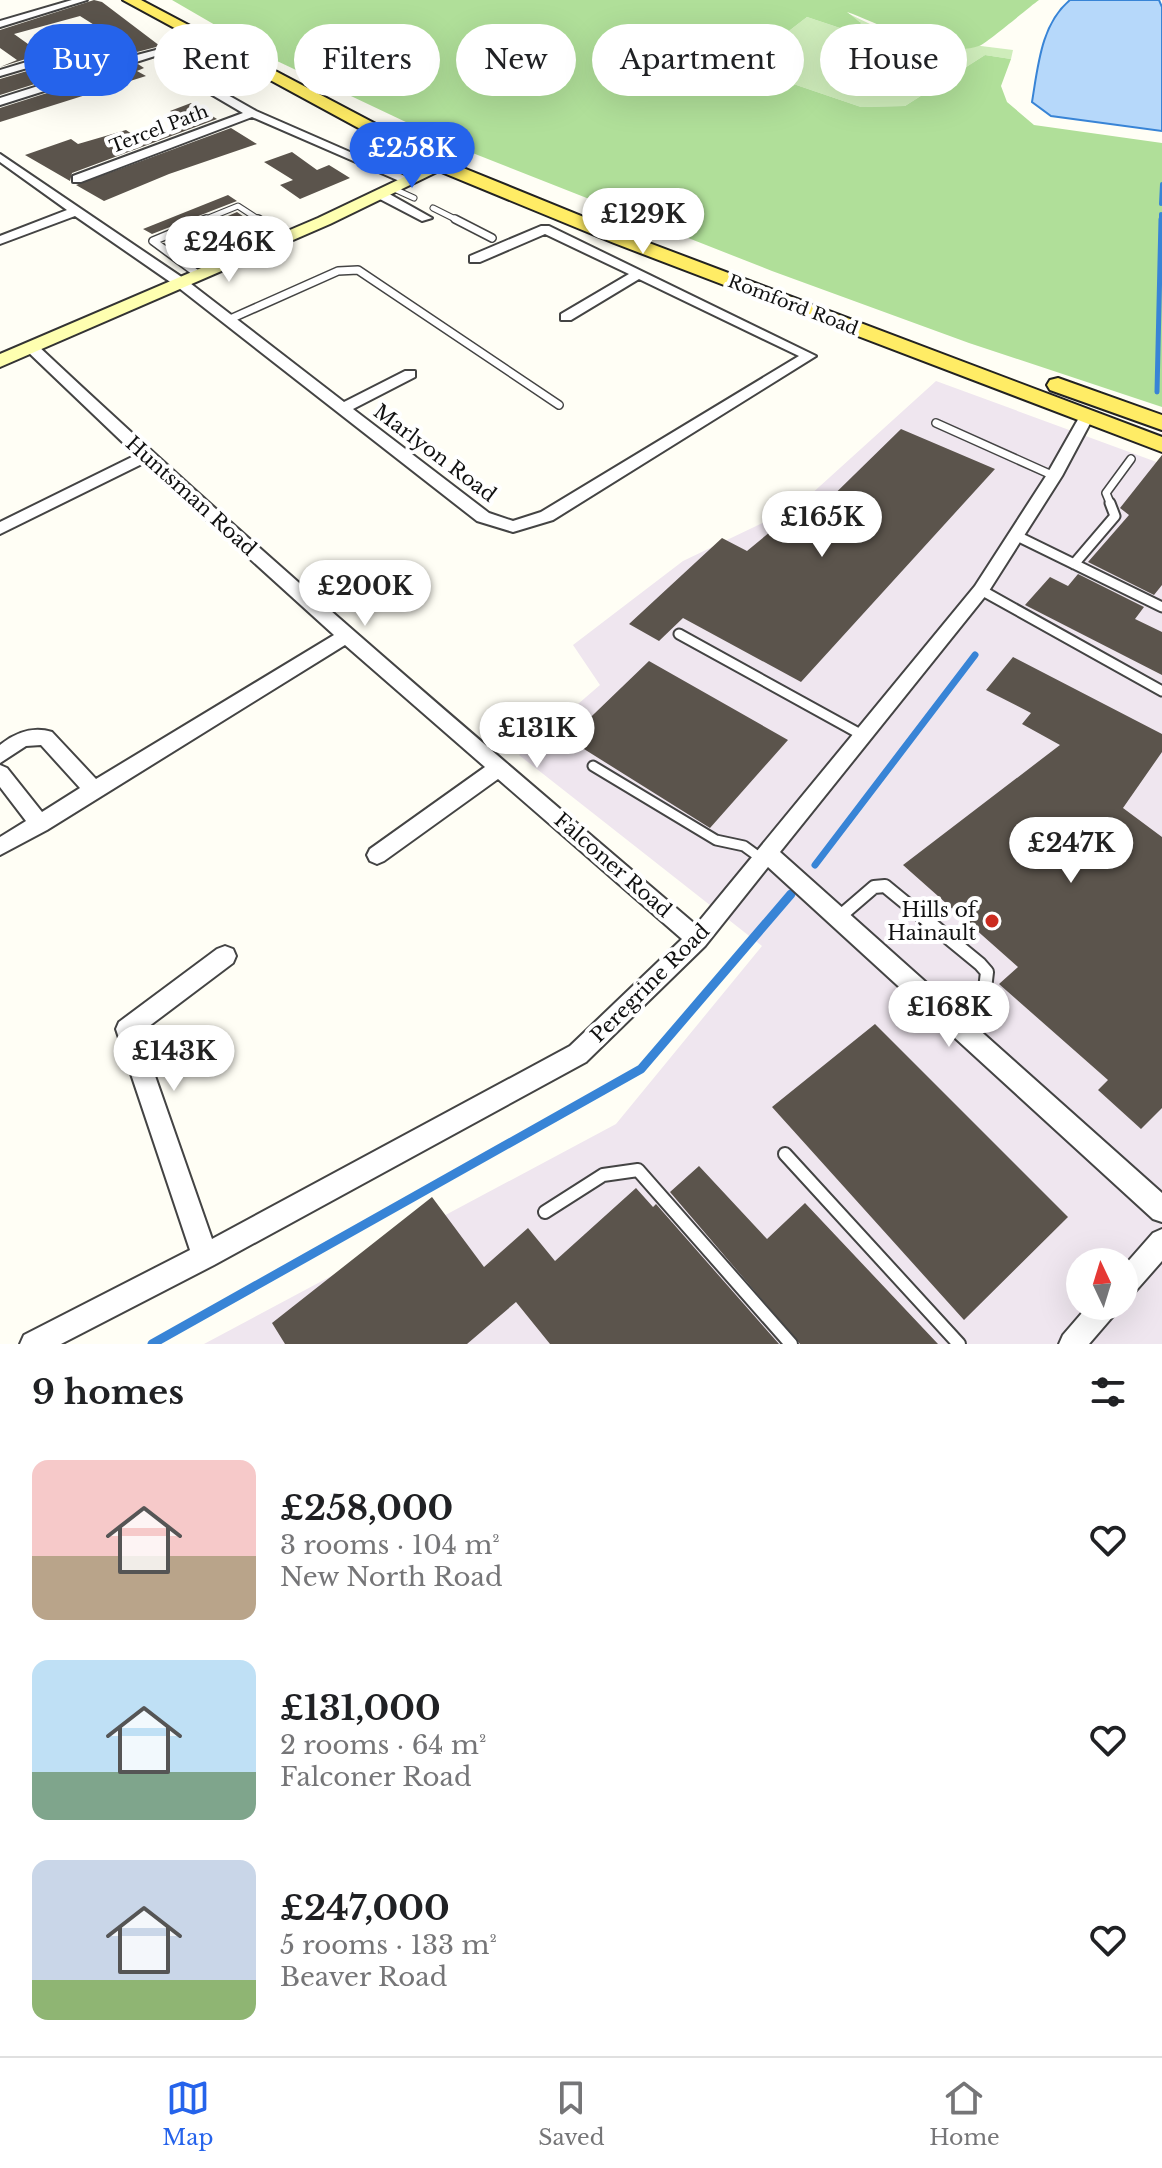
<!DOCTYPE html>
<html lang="en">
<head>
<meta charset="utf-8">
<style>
	:root { --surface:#fff; --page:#f2f2f2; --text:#202124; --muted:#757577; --line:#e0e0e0; --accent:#2563eb }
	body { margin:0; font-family:"Libre Baskerville",serif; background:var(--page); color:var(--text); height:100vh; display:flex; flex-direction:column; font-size:30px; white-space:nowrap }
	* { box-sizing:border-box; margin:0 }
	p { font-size:26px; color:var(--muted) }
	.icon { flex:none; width:44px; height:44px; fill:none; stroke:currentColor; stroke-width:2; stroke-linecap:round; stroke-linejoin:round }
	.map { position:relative; height:1344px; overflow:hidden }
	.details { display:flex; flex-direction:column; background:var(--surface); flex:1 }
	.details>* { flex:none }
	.top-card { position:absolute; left:24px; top:24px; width:1114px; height:72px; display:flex; gap:16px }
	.needle { width:52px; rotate:356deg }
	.controls { position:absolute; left:1066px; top:1248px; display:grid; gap:16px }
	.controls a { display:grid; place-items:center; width:72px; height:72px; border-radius:50%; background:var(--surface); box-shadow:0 8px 32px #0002; font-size:40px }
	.price { position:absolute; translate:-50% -68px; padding:0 18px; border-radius:28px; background:#fff; color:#222; font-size:26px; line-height:52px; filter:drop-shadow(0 2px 4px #0008) }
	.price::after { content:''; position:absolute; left:50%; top:48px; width:24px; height:18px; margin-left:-12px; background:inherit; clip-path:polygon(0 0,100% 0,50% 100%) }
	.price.on { background:var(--accent); color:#fff }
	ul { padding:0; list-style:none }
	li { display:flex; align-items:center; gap:24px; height:200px; padding:0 32px }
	li span { display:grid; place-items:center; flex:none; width:224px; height:160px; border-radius:16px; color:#555 }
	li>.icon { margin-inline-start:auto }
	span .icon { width:96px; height:96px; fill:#fffc; stroke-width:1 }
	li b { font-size:34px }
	h2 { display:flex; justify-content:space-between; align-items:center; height:96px; padding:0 32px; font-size:34px }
	.pill { padding:0 28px; border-radius:36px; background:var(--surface); box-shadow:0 8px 32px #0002; font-size:28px; line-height:72px }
	.pill.on { background:var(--accent); color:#fff }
	.dock { display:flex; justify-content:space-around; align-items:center; height:112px; border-top:2px solid var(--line); background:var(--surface); font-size:22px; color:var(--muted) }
	.dock a { display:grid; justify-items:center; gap:4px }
	.dock .on { color:var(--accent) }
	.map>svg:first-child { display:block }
	.industrial { fill:#efe6ef; fill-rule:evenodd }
	.green { fill:#cfedbb }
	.forest { fill:#b0df99 }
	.water { fill:#b6d8fa; stroke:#3884d6; stroke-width:2 }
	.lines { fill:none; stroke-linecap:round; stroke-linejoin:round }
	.stream-far3 { stroke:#3884d6; stroke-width:4 }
	.stream-far2 { stroke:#3884d6; stroke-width:5 }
	.stream-far1 { stroke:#3884d6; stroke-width:7 }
	.stream { stroke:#3884d6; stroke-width:9 }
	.building { fill:#5b544c }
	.lane-far3-casing { stroke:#444; stroke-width:7 }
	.lane-far2-casing { stroke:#444; stroke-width:10 }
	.lane-far1-casing { stroke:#444; stroke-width:13 }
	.lane-casing { stroke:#444; stroke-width:16 }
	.street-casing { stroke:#444; stroke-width:4 }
	.secondary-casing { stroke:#333; stroke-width:4 }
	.primary-casing { stroke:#222; stroke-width:4 }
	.lane-far3 { stroke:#fff; stroke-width:5 }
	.lane-far2 { stroke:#fff; stroke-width:7 }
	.lane-far1 { stroke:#fff; stroke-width:9 }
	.lane { stroke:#fff; stroke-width:12 }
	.street { fill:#fff; fill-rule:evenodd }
	.secondary { fill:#feffb0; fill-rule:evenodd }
	.primary { fill:#ffec65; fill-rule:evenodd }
	.poi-dot { fill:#cb2b1f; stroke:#fff; stroke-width:3 }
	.labels { text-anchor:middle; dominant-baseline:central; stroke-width:8; stroke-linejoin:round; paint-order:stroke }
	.far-street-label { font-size:18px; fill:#111; stroke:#fff }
	.street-label { font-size:20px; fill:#111; stroke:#fff }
	.poi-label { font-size:20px; fill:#111; stroke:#fff; text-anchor:end }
</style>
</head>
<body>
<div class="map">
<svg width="1162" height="1344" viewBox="0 0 1162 1344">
	<rect width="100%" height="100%" fill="#fffef5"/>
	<path class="industrial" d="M936,381L1162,464V1344H204L616,1124L762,946L519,755L600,685L573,645L683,561L798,506ZM1080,1262H1124V1306H1080Z"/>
	<path class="green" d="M843,11L870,24L947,47L981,46L1013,50L1011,59L985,55L905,106L861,107L764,74L752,59L730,49L785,34L807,17L843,29L860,22Z"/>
	<path class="forest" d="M172,0H1039C1029,7 986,44 979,46C941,59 882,24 847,12L861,23L857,27L843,29L807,17L785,34L758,44L756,50H733L752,59L764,74L861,107L905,106L985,55L1011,59L1001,86L1007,102L1034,125L1162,143V407L969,343L772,271L465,150L277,61Z
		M884,31L942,50L946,52L923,54L891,51L892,42L889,37L871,36L872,32Z"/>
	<path class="water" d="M1070,0H1159L1162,7V131L1051,116L1032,102C1038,66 1041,24 1070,0Z"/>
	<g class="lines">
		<path class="stream-far3" d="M1161,204L1162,184
			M1161,221V214"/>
		<path class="stream-far2" d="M1157,392L1161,219"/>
		<path class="stream-far1" d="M815,865L975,655"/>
		<path class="stream" d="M152,1344L641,1069L791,894"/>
	</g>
	<path class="building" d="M94,0L102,2L160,46L137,52L80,16L14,34L42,54L0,67L17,60L0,48V30Z
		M111,52L120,57L0,95V79L54,63L60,68Z
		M138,64L144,68L137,71L146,76L0,122V108Z
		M191,103L217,119L72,173L70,181L25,155L71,139L78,144L126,130L144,142L193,124L170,111Z
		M231,128L257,144L169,174L104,201L76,185Z
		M292,152L317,170L329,165L350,178L300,199L280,185L293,180L264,162Z
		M228,195L237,201L152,234L143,229Z
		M237,212L257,226L252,228L259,233L192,261L166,243Z
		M901,429L995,469L801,682L683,618L659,641L629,624L722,538L747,551L793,513L808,520Z
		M1162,455V585L1154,595L1088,562L1129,515L1120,508Z
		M1078,574L1144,607L1135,619L1162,632V675L1025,605L1050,577L1068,586Z
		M1013,657L1162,734V752L1123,808L1162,837V1108L1141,1129L1098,1090L1108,1080L999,984L1018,967L903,865L1060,745L1022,724L1031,713L986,690Z
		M649,661L788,740L710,828L568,739Z
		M875,1024L1068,1217L964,1320L772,1107Z
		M699,1166L767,1239L805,1203L938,1344H800L670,1192Z
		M636,1188L653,1207L656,1204L779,1344H550L516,1302L467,1344H285L272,1323L432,1197L484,1267L528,1228L555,1261Z"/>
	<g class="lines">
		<g class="lane-far3-casing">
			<path id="lane-far3" d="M392,188L414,198
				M433,208L459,221
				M201,221L238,206L261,221"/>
		</g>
		<g class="lane-far2-casing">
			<path id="lane-far2" d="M258,219L286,237
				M455,219L492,238
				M199,275L153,241L206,219
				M228,320L338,271L358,270L559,405
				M936,423L1054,476
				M1111,505L1106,493L1131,459"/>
		</g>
		<g class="lane-far1-casing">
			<path id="lane-far1" d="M1017,536L1162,607
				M1074,564L1115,516L1110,503
				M981,590L1162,691
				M679,634L862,735
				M593,766L716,840L744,846L762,859"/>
		</g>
		<g class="lane-casing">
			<path id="lane" d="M838,918L874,887L885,886L980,964L987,972L985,989L952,1021
				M785,1154L959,1344
				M545,1212L603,1175L638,1170L791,1344"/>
		</g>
		<g class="street-casing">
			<path id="street" d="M72,0H87L0,27V21Z
				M106,38L137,55L179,44L212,64L196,77L256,111L414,180L404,183L252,117L81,182H73V176L243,113L185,79V75L200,64L174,50L0,105V98L127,58L105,45L0,76V70Z
				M0,154L186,280L344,402L405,371H415V377L353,409L489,513L513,521L541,512L799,356L639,279L571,320H561V314L629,274L545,234L480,262H470V256L541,226H549L816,356L553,520L513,532L477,521L179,288L75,216L0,244V236L67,210L0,162Z
				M376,191H384L432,218L422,221L376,197Z
				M32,344L37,345C251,546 473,735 696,925L975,586L1046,476L1080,416L1087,411L1092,413L1094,416L1062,476L987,594L780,852L1162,1193V1222L1153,1219L768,867L705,946L586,1062L214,1265L61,1344H20L24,1335L190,1250L116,1029L119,1022L217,949L225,946L233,949L236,956L233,963L140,1033L212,1239L570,1046L682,939L498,779L384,861L377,864L370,861L367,855L370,849L485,767L345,645L47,830L0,855V837L26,821L0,787V765L7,768L42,812L80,788L41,745L26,746L0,763V745C15,733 32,726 52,732L96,779L334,635L144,463L0,534V522L136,455L27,351L25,348Z
				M1162,1229V1261L1133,1294L1124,1298V1266L1153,1233Z
				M1088,1306H1118L1114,1315L1089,1344H1059L1063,1335Z"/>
		</g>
		<g class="secondary-casing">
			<path id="secondary" d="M440,160L448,165L445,168L330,224L0,367V354L318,218Z"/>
		</g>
		<g class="primary-casing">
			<path id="primary" d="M123,0H141L446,161L628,235L1162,437V452L614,243L434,169Z
				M1058,378L1162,415V430L1050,390L1047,385L1050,380Z"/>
		</g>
		<use href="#lane-far3" class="lane-far3"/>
		<use href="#lane-far2" class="lane-far2"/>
		<use href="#lane-far1" class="lane-far1"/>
		<use href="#lane" class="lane"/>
		<use href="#street" class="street"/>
		<use href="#secondary" class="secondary"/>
		<use href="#primary" class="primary"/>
	</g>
	<circle class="poi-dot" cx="992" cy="921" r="8"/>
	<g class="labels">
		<g class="far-street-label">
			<text transform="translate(159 129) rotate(-21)">Tercel Path</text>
			<text transform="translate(793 305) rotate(21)">Romford Road</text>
		</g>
		<g class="street-label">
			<text transform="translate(435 453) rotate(37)">Marlyon Road</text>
			<text transform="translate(191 496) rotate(42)">Huntsman Road</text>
			<text transform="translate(613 865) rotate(41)">Falconer Road</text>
			<text transform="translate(650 983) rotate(-45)">Peregrine Road</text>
		</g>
		<g class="poi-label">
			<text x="976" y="910">Hills of<tspan x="976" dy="23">Hainault</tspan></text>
		</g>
	</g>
</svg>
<div class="controls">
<a><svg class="needle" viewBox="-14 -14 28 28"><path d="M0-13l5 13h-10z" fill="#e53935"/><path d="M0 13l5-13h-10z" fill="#757577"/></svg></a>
</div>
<b class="price on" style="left:412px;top:190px">£258K</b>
<b class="price" style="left:643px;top:256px">£129K</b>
<b class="price" style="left:229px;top:284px">£246K</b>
<b class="price" style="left:822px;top:559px">£165K</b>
<b class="price" style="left:365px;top:628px">£200K</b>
<b class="price" style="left:537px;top:770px">£131K</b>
<b class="price" style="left:1071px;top:885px">£247K</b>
<b class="price" style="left:949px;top:1049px">£168K</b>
<b class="price" style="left:174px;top:1093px">£143K</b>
<div class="top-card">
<a class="pill on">Buy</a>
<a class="pill">Rent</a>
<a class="pill">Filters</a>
<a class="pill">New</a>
<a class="pill">Apartment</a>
<a class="pill">House</a>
</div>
</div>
<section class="details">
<h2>9 homes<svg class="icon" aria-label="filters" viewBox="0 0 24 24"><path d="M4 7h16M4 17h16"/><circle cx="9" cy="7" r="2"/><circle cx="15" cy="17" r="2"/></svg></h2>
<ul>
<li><span style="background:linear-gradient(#f6c9c9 60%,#b9a48a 0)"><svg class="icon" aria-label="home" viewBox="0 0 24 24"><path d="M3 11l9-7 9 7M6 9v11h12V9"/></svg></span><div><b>£258,000</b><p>3 rooms · 104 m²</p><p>New North Road</p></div><svg class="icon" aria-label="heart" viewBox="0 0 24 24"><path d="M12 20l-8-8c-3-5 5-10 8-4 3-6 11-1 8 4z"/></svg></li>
<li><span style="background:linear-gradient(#bfe0f5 70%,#7fa58c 0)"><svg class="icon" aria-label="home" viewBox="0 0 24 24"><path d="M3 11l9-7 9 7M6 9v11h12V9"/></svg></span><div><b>£131,000</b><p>2 rooms · 64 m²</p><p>Falconer Road</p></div><svg class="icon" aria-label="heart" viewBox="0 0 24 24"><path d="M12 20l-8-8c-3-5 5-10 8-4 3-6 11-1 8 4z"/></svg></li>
<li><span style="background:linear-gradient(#c9d6e8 75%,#8fb573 0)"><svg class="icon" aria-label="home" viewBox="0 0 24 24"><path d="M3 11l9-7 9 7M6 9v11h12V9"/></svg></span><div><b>£247,000</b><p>5 rooms · 133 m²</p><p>Beaver Road</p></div><svg class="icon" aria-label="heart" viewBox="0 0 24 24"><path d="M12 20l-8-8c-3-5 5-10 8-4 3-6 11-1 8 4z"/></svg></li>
</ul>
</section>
<nav class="dock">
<a class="on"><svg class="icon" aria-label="map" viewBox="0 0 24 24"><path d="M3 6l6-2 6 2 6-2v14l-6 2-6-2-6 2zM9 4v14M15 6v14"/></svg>Map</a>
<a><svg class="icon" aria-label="saved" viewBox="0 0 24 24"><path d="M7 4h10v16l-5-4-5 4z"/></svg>Saved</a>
<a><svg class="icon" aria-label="home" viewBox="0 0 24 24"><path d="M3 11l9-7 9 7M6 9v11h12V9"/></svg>Home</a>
</nav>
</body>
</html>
